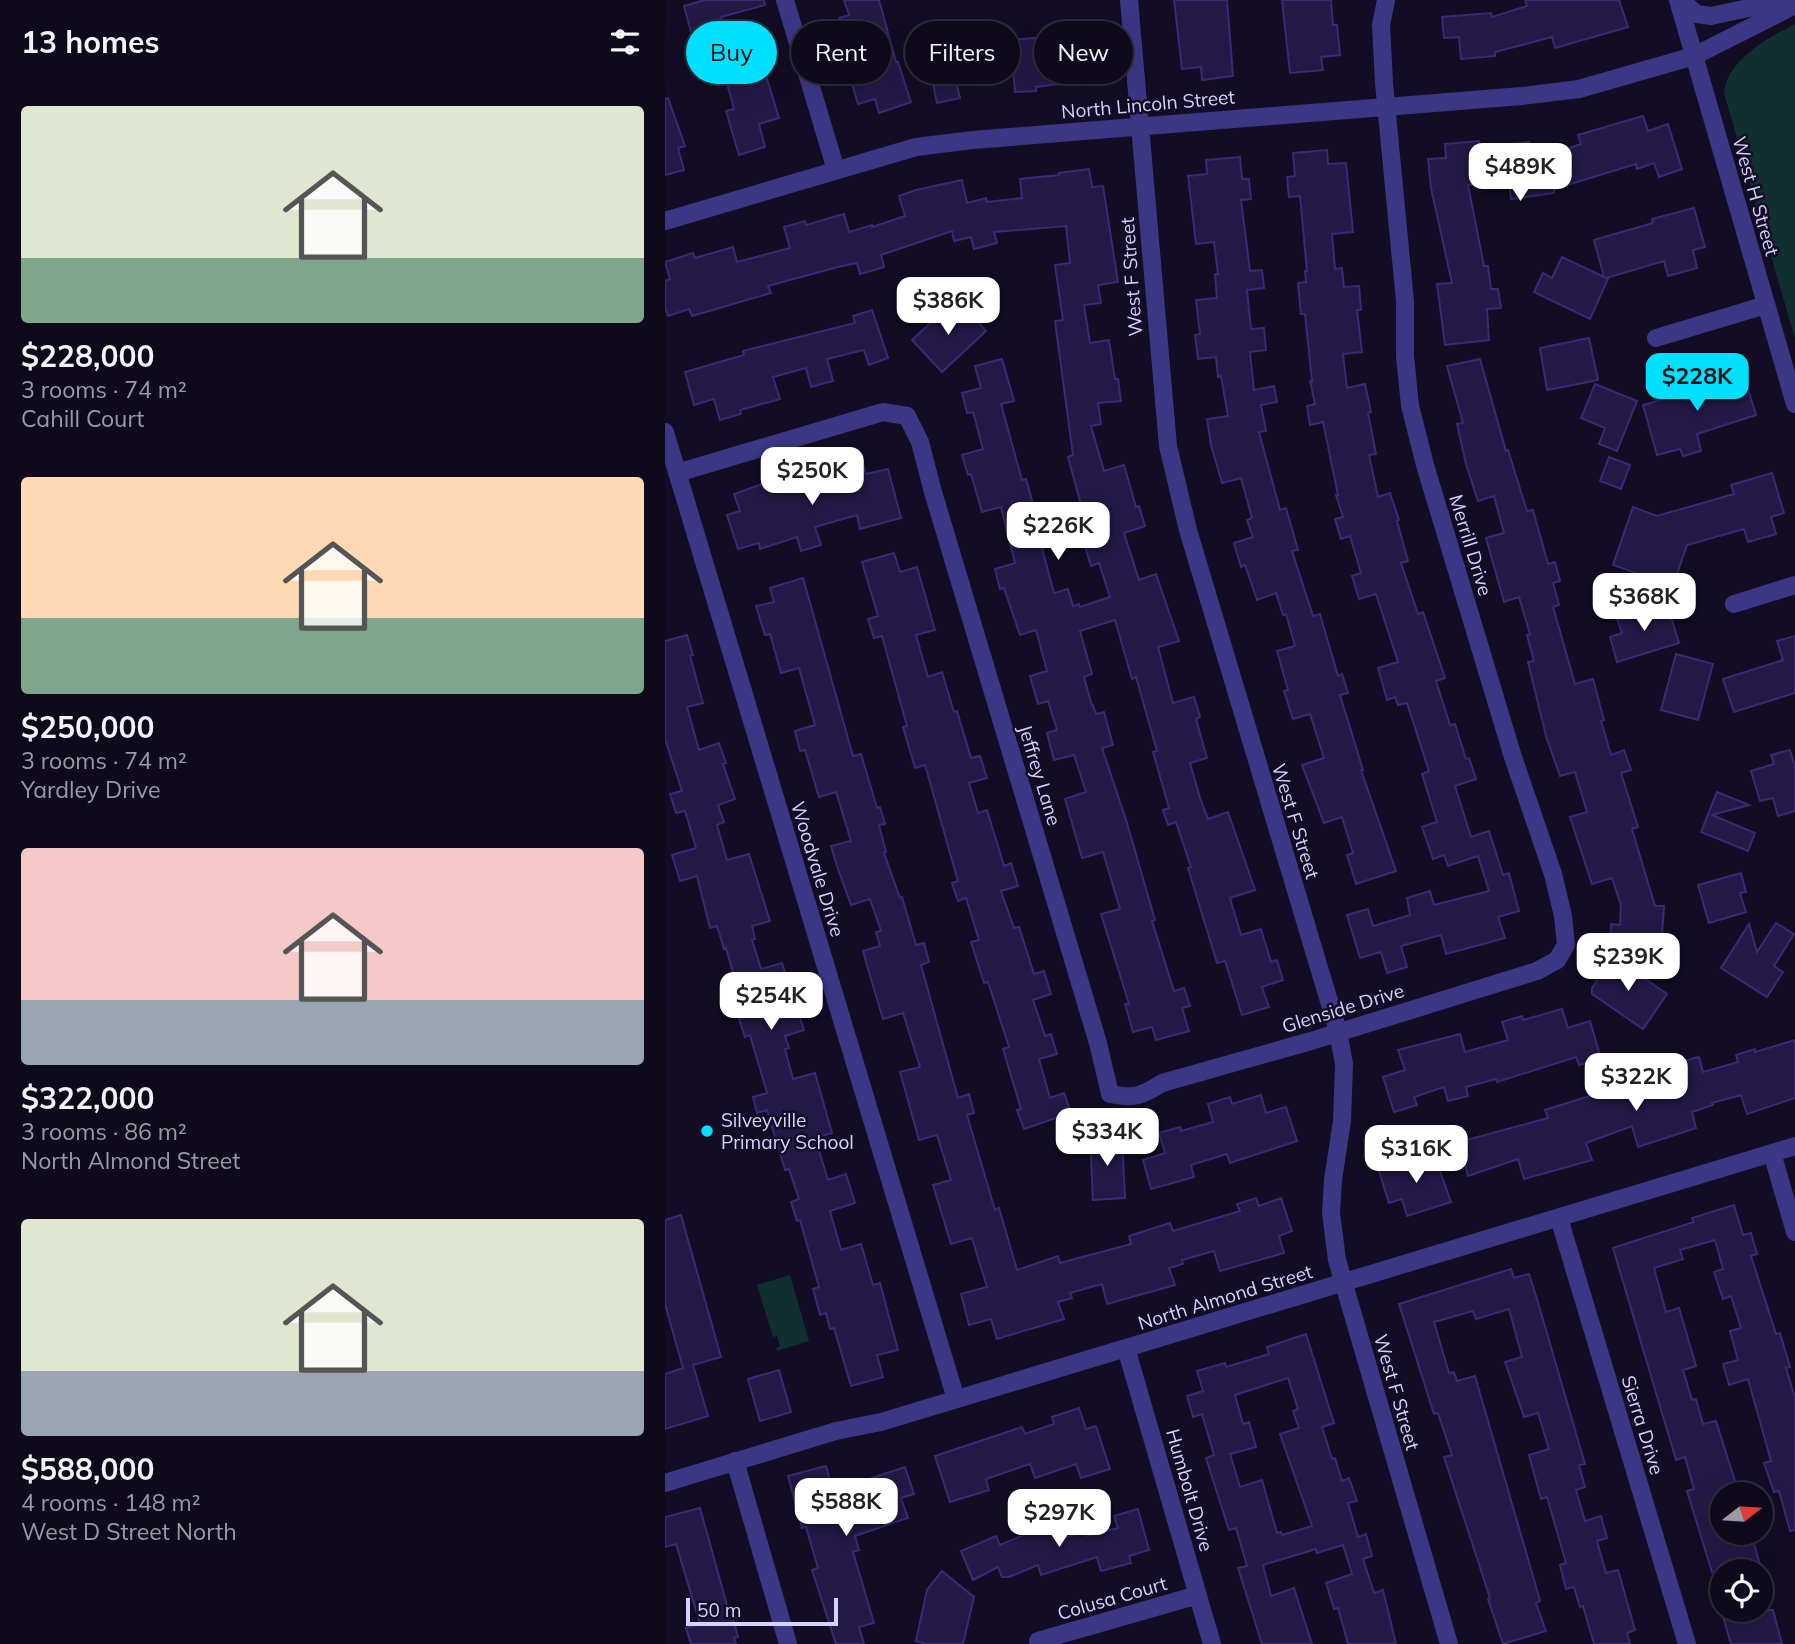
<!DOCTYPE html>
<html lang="en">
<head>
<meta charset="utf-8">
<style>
	:root { --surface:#0e0a1b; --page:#1c1828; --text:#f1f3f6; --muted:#9b9aa3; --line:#2e2b3a; --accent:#00dffc }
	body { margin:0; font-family:Mulish,sans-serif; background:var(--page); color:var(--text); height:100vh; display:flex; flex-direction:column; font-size:26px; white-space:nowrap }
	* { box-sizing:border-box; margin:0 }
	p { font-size:23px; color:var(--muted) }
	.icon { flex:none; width:38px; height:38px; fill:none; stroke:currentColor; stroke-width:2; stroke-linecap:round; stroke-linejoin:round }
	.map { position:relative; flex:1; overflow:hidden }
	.side { display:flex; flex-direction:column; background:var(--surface); width:665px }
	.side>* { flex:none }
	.hud { position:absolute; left:21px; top:21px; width:665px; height:63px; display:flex; gap:14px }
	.needle { width:46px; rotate:73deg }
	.tools { position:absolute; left:1045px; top:1482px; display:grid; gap:14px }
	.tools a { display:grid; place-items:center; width:63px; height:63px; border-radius:50%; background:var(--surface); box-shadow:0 7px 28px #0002,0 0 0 2px var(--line); font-size:35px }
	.scale { position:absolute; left:21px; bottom:18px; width:152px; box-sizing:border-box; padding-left:7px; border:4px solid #d7d1ff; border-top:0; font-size:19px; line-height:24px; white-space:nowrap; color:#d7d1ff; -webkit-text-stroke:5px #120d24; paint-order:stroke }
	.price { position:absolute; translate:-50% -60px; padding:0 16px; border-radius:14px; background:#fff; color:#222; font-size:23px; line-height:46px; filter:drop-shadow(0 2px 4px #0008) }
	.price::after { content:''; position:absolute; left:50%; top:42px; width:21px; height:16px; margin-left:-10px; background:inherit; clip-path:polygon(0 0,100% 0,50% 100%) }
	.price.on { background:var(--accent); color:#111 }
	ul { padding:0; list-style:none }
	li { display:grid; align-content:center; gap:14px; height:371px; padding:0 21px }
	li span { display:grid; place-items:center; height:217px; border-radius:7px; color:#555 }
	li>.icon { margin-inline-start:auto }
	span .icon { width:126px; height:126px; fill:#fffc; stroke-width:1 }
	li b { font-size:30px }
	h2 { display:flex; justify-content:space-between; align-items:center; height:84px; padding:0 21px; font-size:30px }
	.chip { padding:0 24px; border-radius:32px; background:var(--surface); box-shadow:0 7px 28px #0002,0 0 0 2px var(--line); font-size:24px; line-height:63px }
	.chip.on { background:var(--accent); color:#111 }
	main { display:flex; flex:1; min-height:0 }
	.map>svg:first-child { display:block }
	.green { fill:#102f2e }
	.building { fill:#231946; stroke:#392a73; stroke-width:2; fill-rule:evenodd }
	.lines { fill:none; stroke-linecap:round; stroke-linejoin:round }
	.minor { stroke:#3b3785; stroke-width:18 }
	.poi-dot { fill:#00dffc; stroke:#120d24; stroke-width:2.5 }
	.labels { text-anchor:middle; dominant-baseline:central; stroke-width:5; stroke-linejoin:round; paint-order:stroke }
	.street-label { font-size:19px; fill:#d7d1ff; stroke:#120d24 }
	.poi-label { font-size:19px; fill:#d7d1ff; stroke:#120d24; text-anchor:start }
</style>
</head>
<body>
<main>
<section class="side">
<h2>13 homes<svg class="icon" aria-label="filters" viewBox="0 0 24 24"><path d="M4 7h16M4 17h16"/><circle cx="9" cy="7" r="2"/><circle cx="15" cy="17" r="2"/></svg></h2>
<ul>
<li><span style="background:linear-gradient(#dfe7d0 70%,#7fa58c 0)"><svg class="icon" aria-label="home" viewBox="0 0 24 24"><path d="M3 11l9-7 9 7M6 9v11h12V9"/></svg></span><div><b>$228,000</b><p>3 rooms · 74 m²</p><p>Cahill Court</p></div></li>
<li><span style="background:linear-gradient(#ffd9b3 65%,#7fa58c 0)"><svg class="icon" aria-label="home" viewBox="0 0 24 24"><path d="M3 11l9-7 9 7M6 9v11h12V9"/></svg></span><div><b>$250,000</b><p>3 rooms · 74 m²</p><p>Yardley Drive</p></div></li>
<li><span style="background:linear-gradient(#f6c9c9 70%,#9aa5b1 0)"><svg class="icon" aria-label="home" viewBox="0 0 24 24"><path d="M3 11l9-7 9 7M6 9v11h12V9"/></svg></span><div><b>$322,000</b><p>3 rooms · 86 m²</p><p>North Almond Street</p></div></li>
<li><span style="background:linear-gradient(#dfe7d0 70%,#9aa5b1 0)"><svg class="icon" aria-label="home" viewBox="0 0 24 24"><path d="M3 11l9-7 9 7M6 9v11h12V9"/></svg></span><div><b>$588,000</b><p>4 rooms · 148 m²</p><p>West D Street North</p></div></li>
</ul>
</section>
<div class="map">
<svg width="1130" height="1644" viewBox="0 0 1130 1644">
	<rect width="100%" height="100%" fill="#120d24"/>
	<path class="green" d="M1130,24V339L1059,93C1062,60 1104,37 1130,24Z
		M125,1275L144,1341L112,1351L111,1348L115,1346L112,1336L108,1337L92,1285Z"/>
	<path class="building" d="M40,0H99L100,5L56,17L62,38L30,47L19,6Z
		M179,0H214L231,62H233L246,102L214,113L210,99L193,104L185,77L189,76L174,18L184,15Z
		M509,0H562L568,76L537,80L536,67L517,69Z
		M617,0H666L668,25H672L675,55L656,57L658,70L625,73Z
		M860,0H954L963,27L890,48L887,37L830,52V56L796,59L794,37L779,38L777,17L826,13L827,17L862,6Z
		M427,30L431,58L408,61L410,82L371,87V91L350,92L348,69L310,71L311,76L291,80L295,98L272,103L259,38L277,34L279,48L303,43L384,37Z
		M96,59L114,118L94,124L100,147L74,155L61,111L69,109L58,69Z
		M3,98L20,146L13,148L19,170L0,175V99Z
		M978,116L983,131L1003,124L1017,169L994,177L989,163L972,169L971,164L889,189V193L846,199L844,182L803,185L819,266H823L826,289H833L836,308L822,309L824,340L780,345L772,284L787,283L766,188L763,159L781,158L780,144L814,141L815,148L864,142L866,159L906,154L904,148L916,144L913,135Z
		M662,150L663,164L681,163L688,232L667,234L670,269L677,268L679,287L694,286L696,310H692L697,352L678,354L682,388L700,384L706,412L703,413L711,454L704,455L713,497L725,493L734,520L732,521L743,561L736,563L753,614L758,612L780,678L771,681L785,725L790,724L801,759L804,758L811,779L790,786L801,821L806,837L824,831L838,875L844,873L854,911L833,917L840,938L781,954L776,935L736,946L742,967L722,973L716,952L695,958L682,915L703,909L708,926L745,915L742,898L765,891L769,905L824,891L813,856L783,866L779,855L768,859L757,827L772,822L757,774L764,771L742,703L733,705L730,697L722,700L713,668L733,662L711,594L694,599L687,576L696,573L685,536L676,539L670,519L678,517L671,495H673L658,422L645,425L642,406L650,404L645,381H647L640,314H636L633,283L641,282L640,271H642L635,196L624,197L622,177L630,176L628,153Z
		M575,157L577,179H584L586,199L576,200L585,271L597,270L599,288L582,290L586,329L599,328L601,350L585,352L589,390L609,386L612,402L596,405L601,431L594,432L615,510L621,508L633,550L627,551L648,616L655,614L673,676L677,674L683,693L675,695L698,770H696L731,871L691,884L682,855L688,853L677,817L659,823L637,765L659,758L645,714L628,719L619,691L623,690L612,651L630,646L621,614L618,615L611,593L592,600L580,565L576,567L569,543L588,537L582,520L587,518L576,478L557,483L546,445L542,419L563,416L556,376L553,377L551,357L533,359L530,335L535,334L531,300L552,298L550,274H553L549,242L531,244L523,176L542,174L541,160Z
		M424,169L427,187L438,186L453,282L433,285L436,303L419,305L425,343L444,340L450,379H453L456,401L433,403L436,424L426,426L439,471L459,465L471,507L474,506L480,526L459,533L474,580L491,574L514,641L493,647L508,703L529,697L535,717L531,719L542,758L525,763L535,798L543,819L563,812L590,890L565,898L576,935L596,929L606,962L612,960L618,980L597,987L604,1007L577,1015L560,961L552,963L523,868L526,867L511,822L503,825L498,810L504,808L488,752L492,751L471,677L467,679L450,620L415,631L427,674L419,677L427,706L428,705L431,714L439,712L448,745L437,748L462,823L490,920L487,921L509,991L519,988L525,1006L517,1008L524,1031L491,1040L487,1027L468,1032L460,1004H464L436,914L455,909L438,852L417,858L400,799L421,792L409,755L389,760L382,733L392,730L383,701L373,704L365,676L382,671L371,630L355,635L339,588L335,589L330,569L350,563L336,507L317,512L306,474L303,475L297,455L318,449L308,412L302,413L297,393L316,388L310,366L337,359L349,401L336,404L357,480L361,479L380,547L377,548L389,593L403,589L408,606L414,604L415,607L445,597L434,563L426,566L418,540L425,538L403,457L408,455L390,321L398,320L390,265L405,263L401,226L329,232L332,243L309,249L306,237L289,241L287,231L216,255L219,267L195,274L192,263L173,267L103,286L106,293L27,316L24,309L3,316L0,308V281L5,279L0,262L28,253L30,258L68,247L72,262L125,248L119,227L140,221L141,225L179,214L184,232L207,225V227L240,216L234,196L251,190L297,180L302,203L321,198L322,202L357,198L355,179L394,175V173Z
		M1029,208L1040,247L1028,250L1032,268L1003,276L999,261L941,278L943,279L925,319L869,292L878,273L887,278L897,257L939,277L929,240L988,223L987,219Z
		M286,304L302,321L308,316L321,331L277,372L247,340Z
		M207,310L223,358L204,365L199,350L162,359L168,381L146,387L141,368L108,377L115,399L75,410L76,414L55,420L49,399L29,405L20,372L79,355L78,351L190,323L188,316Z
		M924,338L933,380L882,390L875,348Z
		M815,359L841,451L843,450L862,511L868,510L883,564L890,562L895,581L888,583L894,605L888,607L910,684L928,679L939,720L936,721L946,755L959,750L966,770L956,773L973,827L967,829L990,906H999L996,950L945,948L946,924L955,925L956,905L947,878L927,884L905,817L922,812L910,772L895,776L881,736L863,662L869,661L862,635L865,634L854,597L839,602L821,538L839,533L829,496L813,501L801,464L792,424L798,423L782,366Z
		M1063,369L1068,386L1081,382L1091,415L1032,434L1036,451L1018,456L1015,449L992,455L978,405L1038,388L1035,378Z
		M930,384L972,401L952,451L934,444L940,428L916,418Z
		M196,455L201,474L223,469L236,518L195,529L192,515L150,527L156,545L136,551L132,537L95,549L94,543L73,549L62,515L75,511L69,494L97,484L99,488L145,475L151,493L183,483L177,460Z
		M944,457L965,465L956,489L935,481Z
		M1107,473L1119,513L1106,517L1111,534L1083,542L1079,529L1022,545L1008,586L948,565L968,507L992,516L1069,494L1066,485Z
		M229,553L235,572L252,567L270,630L251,635L263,677L277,672L289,712L292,711L306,758L315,756L322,778L304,783L313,813L322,810L339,866L346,863L353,886L336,891L349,928L354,927L369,974L379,971L386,994L368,1000L380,1036L386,1034L392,1054L374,1059L385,1098L399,1093L406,1113L359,1129L352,1110L356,1109L338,1049L344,1047L323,982L319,983L306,942L314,940L301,898L293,901L287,883L293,881L260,765L250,768L238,727L242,726L217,636L209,638L203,619L213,616L197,562Z
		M138,578L188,756L196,754L212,808L215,807L220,824L214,825L221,852L219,853L235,898L237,897L251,945L259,943L264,962L256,965L293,1098L304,1094L309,1113L302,1115L330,1210L334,1208L352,1270L393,1256L395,1263L466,1244L464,1236L505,1223L508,1231L575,1211L572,1204L591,1198L594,1206L616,1198L627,1231L614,1236L619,1253L555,1271L549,1251L517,1260L518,1264L504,1268L510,1285L442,1304L437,1284L405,1293L407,1298L393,1302L399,1319L332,1339L326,1319L304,1325L296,1294L322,1287L307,1238L286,1244L268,1185L286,1180L272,1135L254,1140L235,1072L255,1067L238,1013L218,1019L206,979L198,951L215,946L211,932L216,931L205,899L186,905L172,866L166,846L186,841L171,792L154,797L140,750L135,751L130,731L150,725L134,668L116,673L105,634L100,635L91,606L109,602L105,588Z
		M1002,604L1014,643L952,662L945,637L957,633L952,619Z
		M22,635L28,655L25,656L38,703L22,707L34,750L54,743L61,763L58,764L70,799L53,805L59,822L52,825L62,860L84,854L105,921L87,926L90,939L87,940L96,969L117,963L139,1030L120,1036L124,1048L120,1049L128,1079L150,1073L167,1133L150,1138L163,1180L181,1174L190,1203L165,1211L176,1250L196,1244L208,1285L215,1283L233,1350L212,1355L218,1377L186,1386L169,1328L165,1329L161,1313L155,1315L148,1289L154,1287L135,1220L132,1221L126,1202L134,1199L124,1169L120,1170L102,1110L92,1113L88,1097L102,1093L85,1035L80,1037L74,1019L81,1017L61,948L59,949L52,926L45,928L32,876L15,881L7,855L31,848L20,811L11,813L5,794L17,791L0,739V641Z
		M1130,636V693L1069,712L1058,679L1118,660L1112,641Z
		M1011,654L1048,664L1033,720L996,710Z
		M1125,750L1130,767V811L1113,816L1108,798L1095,801L1086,771L1109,764L1106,755Z
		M1052,792L1084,805L1047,815L1090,833L1083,851L1036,832Z
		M1076,873L1081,892L1075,893L1081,912L1044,923L1033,885Z
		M1111,923L1129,934L1109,966L1118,972L1102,997L1056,968L1084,924L1092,952Z
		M948,957L1002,994L978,1029L927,994V988Z
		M897,1009L903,1028L925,1021L936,1059L914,1065L911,1057L832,1082L831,1079L801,1087L803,1096L783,1101L779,1087L749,1097L752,1105L729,1112L718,1077L740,1070L733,1050L795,1034L800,1052L843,1040L837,1022L857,1016L858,1020Z
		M1130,1040V1098L1082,1114L1076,1095L1047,1103L1048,1105L1027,1112L1031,1128L973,1147L967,1126L921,1143L927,1160L859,1179L853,1159L803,1176L794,1142L883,1118L880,1110L956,1086L959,1098L997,1085L996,1081L1014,1076L1011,1063L1034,1057L1038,1072L1073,1062L1071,1055L1090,1049V1052Z
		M596,1095L601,1113L621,1107L632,1141L565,1163L562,1154L526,1165L529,1177L486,1189L478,1160L500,1153L494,1133L515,1127L516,1131L548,1122L543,1104L565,1097L567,1104Z
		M457,1137L460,1198L428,1200L425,1138Z
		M769,1154L786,1202L742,1216L737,1199L724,1203L714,1171Z
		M1069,1205L1078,1235L1086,1233L1092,1254L1086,1256L1111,1334L1115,1333L1125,1367L1121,1368L1130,1398V1530L1125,1531L1114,1491L1109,1492L1099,1463L1106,1461L1083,1379L1064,1385L1058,1364L1073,1360L1065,1331L1076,1328L1066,1296L1058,1299L1049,1272L1058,1269L1050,1240L1015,1250L1018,1259L989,1268L1001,1312L1014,1308L1022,1335L1031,1366L1018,1370L1027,1400L1031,1399L1038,1424L1051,1421L1074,1494H1057V1533H1086L1097,1572H1047L1022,1491L1029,1489L1020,1457L1011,1460L948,1248L1029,1222L1027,1218Z
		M16,1215L56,1357L28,1365L43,1416L0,1429V1374L18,1368L0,1304V1220Z
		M846,1269L849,1278L864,1274L872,1299L920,1464L914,1465L920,1487L911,1490L920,1521L936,1516L942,1538L932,1541L941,1573L953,1570L970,1630L962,1633L965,1644H929L918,1606L915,1607L909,1587L901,1589L895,1565L901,1563L882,1497L876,1499L864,1455L884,1449L873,1413L859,1417L840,1362L857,1357L844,1309L811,1319L808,1311L769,1322L784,1373L789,1372L792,1381L810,1376L874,1597L875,1601L871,1603L881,1631L838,1644L823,1599L825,1598L779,1457L787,1455L773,1413L769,1414L734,1304Z
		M641,1334L669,1423L657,1427L667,1459L670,1458L677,1481L684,1478L692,1501L683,1503L693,1537L701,1534L707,1556L698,1559L709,1593L718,1590L731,1644H683L673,1608L669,1609L661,1583L687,1574L678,1545L652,1553L651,1549L598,1565L606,1596L629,1588L647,1644H597L573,1568L582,1566L571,1528L564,1530L541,1458L549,1455L537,1414L528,1417L522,1396L538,1391L532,1371L560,1363L561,1367L604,1354L602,1347ZM623,1378L633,1409L628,1411L634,1428L615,1434L647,1526L617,1535L616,1532L612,1533L597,1480L575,1487L565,1454L591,1447L584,1422L578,1424L570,1395Z
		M114,1370L126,1412L95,1421L83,1379Z
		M414,1408L421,1429L431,1426L445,1469L416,1478L411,1464L370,1478L365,1464L321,1479L324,1490L285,1502L270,1456L357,1427L360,1434L389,1424L387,1417Z
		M161,1466L168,1491L240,1467L249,1494L236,1498L243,1518L190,1536L194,1550L188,1552L209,1623L194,1627L199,1644H171L147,1570L153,1568L141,1527L137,1528L123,1476Z
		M35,1508L65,1616L67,1615L73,1637L69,1638L71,1644H26L21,1628L35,1624L11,1544L0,1547V1517Z
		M473,1509L484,1550L464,1556L466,1563L436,1571L432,1557L376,1575L373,1565L344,1577H337L333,1567L308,1580L296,1551L331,1536L335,1545L363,1533L362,1531L388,1522L394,1540L420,1531L422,1536L453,1528L449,1516Z
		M277,1571L309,1597L298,1644H262L251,1641L262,1590Z
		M1056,1610H1108L1117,1644H1066Z"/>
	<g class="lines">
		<path class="minor" d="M120,0L171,170
			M464,0L503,446L523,530L673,1031L679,1064L677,1121L668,1180L666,1213L672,1260L784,1644
			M1013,0L1130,404
			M1015,0L1032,14L1046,16L1093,6H1121
			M0,221L251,147L308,140L857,96L914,89L1029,56L1130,5
			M991,338L1101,305
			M0,432L291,1399
			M12,473L218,412L242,416L255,442L268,492L433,1043L445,1094C469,1099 477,1096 497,1083L646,1041L872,971L892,960L901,945L898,916L888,874L848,757L760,465L745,406L740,356V301L719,83L716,25L721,0
			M1069,604L1130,585
			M1107,1153L1130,1232
			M894,1218L1022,1644
			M461,1348L547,1644
			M70,1461L123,1644
			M0,1483L171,1431L216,1422L1130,1146
			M373,1641L533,1595"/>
	</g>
	<circle class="poi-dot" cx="42" cy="1131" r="7"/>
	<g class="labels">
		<g class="street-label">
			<text transform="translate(483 104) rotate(-5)">North Lincoln Street</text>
			<text transform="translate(1091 196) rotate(74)">West H Street</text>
			<text transform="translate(466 277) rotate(-94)">West F Street</text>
			<text transform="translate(806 545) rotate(73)">Merrill Drive</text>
			<text transform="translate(375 775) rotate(73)">Jeffrey Lane</text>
			<text transform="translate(631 821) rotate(73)">West F Street</text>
			<text transform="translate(153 869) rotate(73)">Woodvale Drive</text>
			<text transform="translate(678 1008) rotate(-17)">Glenside Drive</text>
			<text transform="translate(560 1297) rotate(-17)">North Almond Street</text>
			<text transform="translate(732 1392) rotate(74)">West F Street</text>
			<text transform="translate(978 1425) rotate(73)">Sierra Drive</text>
			<text transform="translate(525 1490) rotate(74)">Humbolt Drive</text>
			<text transform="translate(447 1598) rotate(-16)">Colusa Court</text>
		</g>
		<g class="poi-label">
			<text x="56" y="1120">Silveyville<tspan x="56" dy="22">Primary School</tspan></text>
		</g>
	</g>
</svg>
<div class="tools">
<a><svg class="needle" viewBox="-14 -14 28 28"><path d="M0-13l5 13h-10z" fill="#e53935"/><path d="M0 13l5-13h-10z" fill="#9b9aa3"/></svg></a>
<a><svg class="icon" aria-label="locate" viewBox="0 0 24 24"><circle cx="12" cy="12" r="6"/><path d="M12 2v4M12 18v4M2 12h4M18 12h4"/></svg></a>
</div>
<div class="scale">50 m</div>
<b class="price" style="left:855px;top:203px">$489K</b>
<b class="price" style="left:283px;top:337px">$386K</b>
<b class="price on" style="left:1032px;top:413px">$228K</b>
<b class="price" style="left:147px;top:507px">$250K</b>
<b class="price" style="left:393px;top:562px">$226K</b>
<b class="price" style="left:979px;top:633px">$368K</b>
<b class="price" style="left:963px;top:993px">$239K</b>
<b class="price" style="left:106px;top:1032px">$254K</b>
<b class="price" style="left:971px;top:1113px">$322K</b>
<b class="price" style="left:442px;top:1168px">$334K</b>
<b class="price" style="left:751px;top:1185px">$316K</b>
<b class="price" style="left:181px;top:1538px">$588K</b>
<b class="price" style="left:394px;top:1549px">$297K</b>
<div class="hud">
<a class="chip on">Buy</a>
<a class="chip">Rent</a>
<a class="chip">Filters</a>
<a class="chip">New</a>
</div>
</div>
</main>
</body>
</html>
